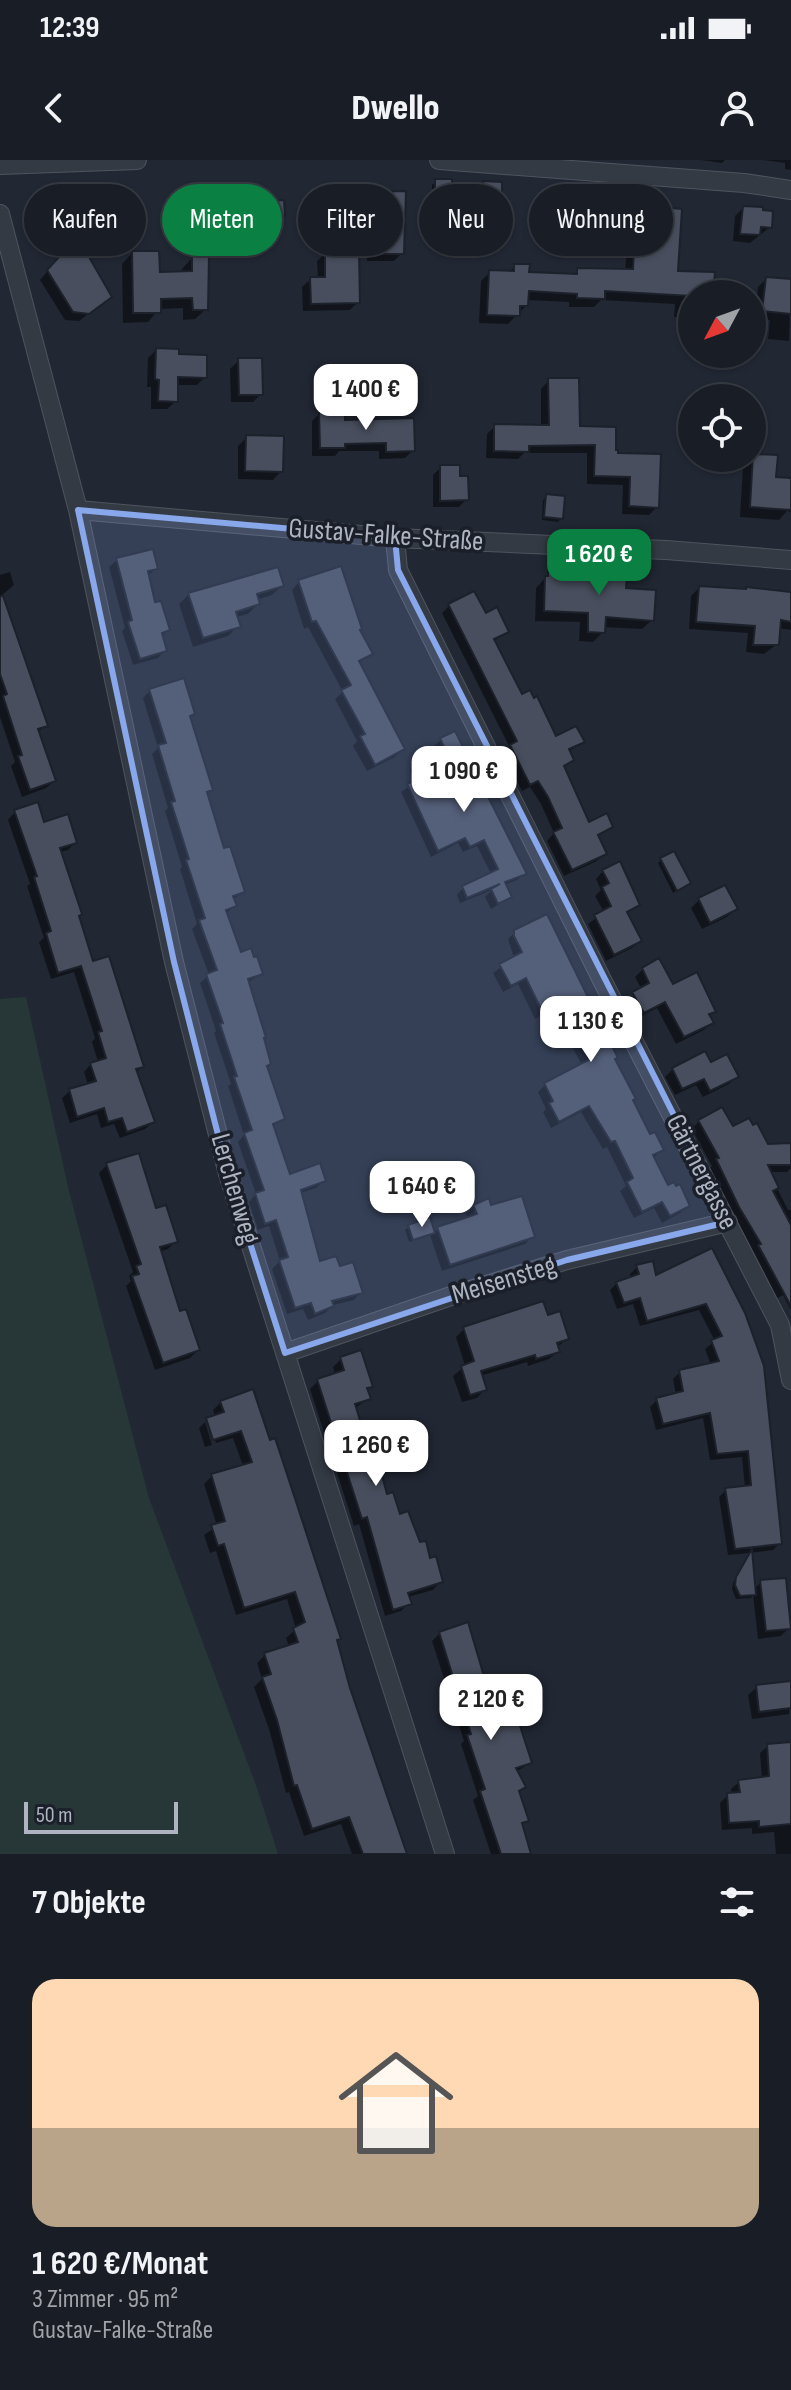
<!DOCTYPE html>
<html lang="de">
<head>
<meta charset="utf-8">
<style>
	:root { --surface:#191d26; --page:#262a32; --text:#f1f3f6; --muted:#9fa2a7; --line:#373b43; --accent:#0b8043 }
	body { margin:0; font-family:"Sofia Sans Condensed",sans-serif; background:var(--page); color:var(--text); height:100vh; display:flex; flex-direction:column; font-size:30px; white-space:nowrap }
	* { box-sizing:border-box; margin:0 }
	p { font-size:26px; color:var(--muted) }
	.icon { flex:none; width:44px; height:44px; fill:none; stroke:currentColor; stroke-width:2; stroke-linecap:round; stroke-linejoin:round }
	.map { position:relative; height:1694px; overflow:hidden }
	.drawer { display:flex; flex-direction:column; background:var(--surface); flex:1 }
	.drawer>* { flex:none }
	.guide { position:absolute; left:24px; top:24px; width:744px; height:72px; display:flex; gap:16px }
	.needle { width:52px; rotate:229deg }
	.fabs { position:absolute; left:678px; top:120px; display:grid; gap:16px }
	.fabs a { display:grid; place-items:center; width:88px; height:88px; border-radius:50%; background:var(--surface); box-shadow:0 2px 6px #0004,0 0 0 2px var(--line); font-size:40px }
	.scale { position:absolute; left:24px; bottom:20px; width:154px; box-sizing:border-box; padding-left:8px; border:4px solid #aeb4c1; border-top:0; font-size:22px; line-height:28px; white-space:nowrap; color:#aeb4c1; -webkit-text-stroke:6px #1a1f29; paint-order:stroke }
	.price { position:absolute; translate:-50% -68px; padding:0 18px; border-radius:16px; background:#fff; color:#222; font-size:26px; line-height:52px; filter:drop-shadow(0 2px 4px #0008) }
	.price::after { content:''; position:absolute; left:50%; top:48px; width:24px; height:18px; margin-left:-12px; background:inherit; clip-path:polygon(0 0,100% 0,50% 100%) }
	.price.current { background:var(--accent); color:#fff }
	ul { padding:0; list-style:none }
	li { display:grid; align-content:center; gap:16px; height:424px; padding:0 32px }
	li+li { border-top:2px solid var(--line) }
	li span { display:grid; place-items:center; height:248px; border-radius:24px; color:#555 }
	li>.icon { margin-inline-start:auto }
	span .icon { width:144px; height:144px; fill:#fffc; stroke-width:1 }
	li b { font-size:34px }
	h2 { display:flex; justify-content:space-between; align-items:center; height:96px; padding:0 32px; font-size:34px }
	.chip { padding:0 28px; border-radius:36px; background:var(--surface); box-shadow:0 2px 6px #0004,0 0 0 2px var(--line); font-size:28px; line-height:72px }
	.chip.current { background:var(--accent); color:#fff }
	.status { display:flex; justify-content:space-between; align-items:center; height:56px; padding:0 40px; background:var(--surface); direction:ltr }
	.status svg { height:22px; fill:currentColor }
	header { display:flex; justify-content:space-between; align-items:center; height:104px; padding:0 32px; background:var(--surface); font-size:36px; font-weight:800 }
	.map>svg:first-child { display:block }
	.green { fill:#273738 }
	.shadow { fill:#0007 }
	.building { fill:#484e5d; stroke:#1c212b; stroke-width:2 }
	.lines { fill:none; stroke-linecap:round; stroke-linejoin:round }
	.minor-casing { stroke:#4f545f; stroke-width:20 }
	.minor { stroke:#343a44; stroke-width:18 }
	.marked { fill:#89a7eb; fill-opacity:0.2; stroke:#89a7eb; stroke-width:6; stroke-linejoin:round }
	.labels { text-anchor:middle; dominant-baseline:central; stroke-width:7; stroke-linejoin:round; paint-order:stroke }
	.street-label { font-size:28px; fill:#aeb4c1; stroke:#1a1f29 }
</style>
</head>
<body>
<div class="status"><b>12:39</b><svg viewBox="0 0 49 12"><path d="M0 12V9h3v3zM5 12V6h3v6zM10 12V3h3v9zM15 12V0h3v12zM26 1h20v11H26zM47 4h2v5h-2z"/></svg></div>
<header><svg class="icon" aria-label="back" viewBox="0 0 24 24"><path d="M15 5l-7 7 7 7"/></svg>Dwello<svg class="icon" aria-label="person" viewBox="0 0 24 24"><circle cx="12" cy="8" r="4"/><path d="M4 21q1-7 8-7t8 7"/></svg></header>
<div class="map">
<svg width="791" height="1694" viewBox="0 0 791 1694">
	<rect width="100%" height="100%" fill="#212733"/>
	<path class="green" d="M26,837L69,1031L149,1338L257,1628L278,1694H0V839Z"/>
	<path class="shadow" d="M701,0H725L722,3Z
		M763,0H791V10L785,9V3Z
		M436,21L450,37L447,41H432V25Z
		M484,23L500,39L496,42H480L481,27Z
		M191,31L209,47L206,51L188,52L187,35Z
		M374,34L402,93L394,101H367L366,42Z
		M241,41L283,55L274,63L263,64V81L255,89L235,90L234,65H230L229,53Z
		M743,48L770,67L750,83L733,81L735,56Z
		M662,49L676,113L720,125V134H692V158L674,157L675,144L601,140L594,147H569V142L526,140V146L508,164L479,163L481,121L490,112L508,113L515,106L527,114L573,115L578,110L625,111L626,98L635,89L650,90L653,58Z
		M132,93L158,114H182V109L192,98L206,149L195,159L183,160V148L159,149L148,162L123,163L122,104Z
		M326,93L358,142L350,150L303,151L302,127L311,119H318L317,101Z
		M51,107L110,137L79,161L65,160L40,120Z
		M766,119L791,121L789,181L768,179L770,160L755,159L758,127Z
		M156,190L176,196L205,217L197,225H176V241L167,249H151V227H147L148,198Z
		M239,200L261,234L253,242H231L230,209Z
		M549,220L578,268L614,292L657,347L649,355L622,354L623,325L587,324V293H524L518,299L486,298L487,274L495,266L541,267V229Z
		M320,253L343,262L413,290L405,298L379,299V291H339L335,296H312V261Z
		M247,277L281,311L273,320L238,319V286Z
		M754,296L774,319L791,320V352L787,351L779,360L740,357L743,306Z
		M441,307L458,318L467,339L459,347H433V315Z
		M547,336L561,358L558,362L542,360L543,340Z
		M117,400L156,408L148,416L153,445L168,470L161,477L165,490L158,498L133,505L122,471L125,468L109,407Z
		M612,406L624,430L652,460L642,469L603,467V472L593,482L579,481L580,462L535,461L536,428L549,414L603,416Z
		M10,412L14,425L2,435L45,565L38,573L54,621L46,628L22,637L11,606L15,602L0,557V415Z
		M299,422L358,470L371,493L358,504L403,589L395,597L367,611L353,586L357,581L335,539L343,532L308,467L304,469L292,430Z
		M282,425L272,435L257,440L258,444L248,454L236,457L238,466L228,476L193,487L179,444L189,434Z
		M699,428L791,434V470L778,468L777,484L764,494L746,492L748,473L689,469L691,436Z
		M449,446L485,455L507,471L493,482L521,537L555,578L582,581L569,592L572,600L563,608L588,664L611,666L597,677L604,693L597,701L564,716L547,681L554,673L541,644L530,627L522,631L504,594L510,588L442,453Z
		M150,531L193,554L189,558L211,629L206,634L223,690L243,732L232,740L234,746L227,753L240,794L261,814L247,823L266,907L283,958L272,967L288,1016L324,1020L316,1028L300,1033L319,1103L339,1109L361,1132L354,1140L333,1145L325,1153L308,1160L303,1149L287,1154L272,1109L280,1101L269,1066L258,1070L249,1042L256,1034L238,982L244,975L228,926L231,924L214,873L216,871L200,823L209,815L192,769L197,764L180,709L182,707L165,651L168,648L152,594L158,588L143,538Z
		M441,580L524,713L517,720L504,725L510,737L491,749L485,737L492,730L460,743L457,735L463,728L491,714L477,686L463,692L458,683L431,697L401,632L416,622L410,610L416,604L437,593L434,586Z
		M15,652L75,682L68,690L60,692L92,804L142,906L136,913L153,962L145,969L120,978L114,964L101,968L97,954L70,963L62,938L70,931L88,925L84,912L91,904L98,902L92,882L95,878L74,812L51,819L39,782L44,778L27,726L30,724L8,660Z
		M661,700L689,723L673,733L658,703Z
		M603,711L638,745L626,754L639,780L632,788L606,801L588,764L604,752L595,736L601,730L596,719Z
		M700,739L735,749L727,757L702,769L691,748Z
		M516,771L613,900L650,977L662,990L654,997L667,1028L688,1046L680,1053L662,1063L654,1048L634,1058L620,1031L626,1026L607,987L603,989L581,952L551,968L543,952L546,949L538,932L545,925L582,905L565,874L556,878L544,854L535,859L518,824L503,832L493,813L514,798L508,779Z
		M643,809L713,851L708,856L711,862L704,870L676,884L657,848L636,859L626,842L642,830L635,817Z
		M710,905L737,916L729,924L703,937L696,925L675,935L665,917L673,909Z
		M699,961L732,969L767,986L791,985V1008L787,1012H769L788,1050H791V1150L783,1135L776,1139L710,1008L712,1006L692,969Z
		M107,1005L155,1051L176,1081L168,1089L159,1092L178,1154L198,1190L190,1198L155,1210L126,1126L131,1121L129,1116L133,1112L99,1013Z
		M474,1046L490,1048L533,1076L525,1084L442,1111L430,1075L409,1082L405,1070L409,1067L429,1060L433,1074L438,1069L468,1059L466,1054Z
		M711,1091L780,1383L773,1390L750,1393L754,1429L761,1422L789,1468L781,1476L758,1479L753,1435L751,1438L736,1439L732,1429L733,1423L750,1393L728,1395L719,1337L726,1330L745,1328L742,1297L710,1300L703,1258L656,1270L650,1247L657,1240L676,1235L673,1219L680,1212L711,1205L705,1189L715,1181L699,1150L640,1166L633,1144L617,1149L610,1130L617,1123L631,1119L630,1114L637,1107L655,1117Z
		M547,1157L567,1179L556,1188L558,1191L549,1199L528,1206L527,1202L480,1216L485,1229L477,1238L462,1242L453,1216L465,1206L456,1177L465,1168Z
		M341,1199L371,1226L366,1231L368,1239L354,1249L364,1279L358,1285L370,1322L386,1336L441,1421L433,1430L408,1437L409,1443L401,1451L385,1456L359,1364L354,1366L310,1229L318,1221L335,1215L333,1207Z
		M252,1232L348,1528L404,1694H352L341,1664L304,1676L289,1632L286,1633L269,1569L254,1527L262,1519L257,1503L265,1495L289,1487L286,1478L296,1469L287,1439L236,1455L216,1391L210,1393L204,1375L217,1366L204,1324L212,1316L243,1306L233,1278L216,1283L209,1262H205L215,1257L213,1250L221,1242Z
		M205,1262L212,1285L205,1287L199,1268Z
		M440,1473L530,1603L516,1612L524,1627L518,1633L527,1660L520,1666L529,1694H491L473,1640L478,1636L461,1584L464,1581L432,1481Z
		M791,1523L789,1554L752,1559L748,1535L757,1527Z
		M791,1584V1694H776L774,1672L752,1674V1668L722,1670L720,1643L728,1635H732L731,1629L739,1622L762,1619L760,1593L768,1586Z"/>
	<path class="building" d="M435,19H452V38H435Z
		M483,21L502,22V40L483,39Z
		M210,28L211,48L191,49L190,29Z
		M406,31L404,94H374L373,32Z
		M272,38V41L284,40L285,56L264,57L265,81L242,83L241,58H237V43H240V39Z
		M743,46L763,47V50L773,51L772,68L761,67L760,75L740,74Z
		M661,47L682,49L678,111L715,112L713,134H692V136L605,131V139L577,138V134L529,131L528,146H520V156L487,155L489,110L514,111V104H530L529,112L577,114V108L633,109L634,87L658,88Z
		M85,90L112,137L89,154L73,152L47,110L59,97L73,91Z
		M132,91H159L160,112L192,111V96H209L208,150H193L192,138L161,139V153H133Z
		M325,91H359L360,143L311,144L310,117H325Z
		M766,117L791,119V154L762,151Z
		M156,188L179,189V194L207,195V218L178,217V242L158,241L159,220L155,219Z
		M238,198H262L263,235H239Z
		M548,218H579L580,266L616,267V290H618V293L661,294L659,348L629,346L630,317L594,316L595,285L529,286V292L494,291V264L549,265Z
		M319,251H345V260L414,258L415,291L386,292V283L345,284V288H320Z
		M246,275L284,276L283,312L245,311Z
		M753,294L778,295L776,317L791,318V350L750,347Z
		M440,305H460V316H468L469,340L440,341Z
		M546,334L565,336L563,359L544,357Z
		M153,389L158,409L148,411L155,442L161,441L170,470L162,473L167,491L140,499L128,462L132,460L116,398Z
		M611,404L628,406L626,428L656,430L654,461L606,457L605,473L588,472V453L544,451L545,416H548V412L610,414Z
		M341,406L362,469L360,470L373,494L359,501L405,589L375,605L360,576L365,574L341,530L351,525L316,461L312,462L298,420Z
		M278,407L284,426L257,434L260,444L236,452L241,467L203,478L188,433Z
		M699,426L746,429V427L791,432V462L781,460L779,485H753L755,466L696,462Z
		M474,431L486,453L497,447L509,472L494,479L522,534L530,530L534,538L537,536L556,576L576,566L585,582L569,589L574,600L564,606L589,662L607,653L613,667L598,675L607,694L572,710L553,672L562,668L548,637L538,621L530,625L510,585L517,581L448,444Z
		M0,436H3L48,566L38,569L56,621L30,630L18,596L22,595L3,536L7,534L0,514Z
		M184,518L195,554L190,556L213,630L207,632L224,688L230,686L245,732L233,736L237,746L226,750L241,792L251,788L254,797L257,796L263,814L248,819L266,878H264L271,904L267,906L285,959L273,964L290,1014L320,1003L326,1021L301,1030L320,1101L336,1096L340,1106L353,1102L363,1133L332,1141L334,1146L315,1154L311,1143L295,1148L279,1100L288,1097L276,1060L265,1064L255,1033L264,1030L244,973L252,970L234,917L237,916L220,864L223,863L206,814L217,810L199,760L205,758L186,700L189,699L171,642L175,641L158,585L166,583L149,529Z
		M455,571L527,714L505,722L512,737L498,744L491,729L500,724L467,738L462,726L498,709L484,680L470,687L465,678L438,691L407,624L423,616L415,602L444,587L440,578Z
		M38,642L44,662L68,654L77,683L60,688L82,754L79,756L93,801L109,796L144,907L136,909L155,962L127,972L122,958L108,962L104,948L77,957L69,929L96,921L90,903L106,898L98,872L102,871L81,806L58,813L46,773L51,771L34,717L37,716L14,650Z
		M674,691L691,723L677,731L660,698Z
		M620,701L640,745L627,752L642,781L614,795L594,755L611,746L602,727L609,723L602,710Z
		M725,725L738,749L710,763L698,738Z
		M547,754L618,898L615,899L636,939L633,940L650,974L655,972L664,990L653,995L668,1025L674,1022L676,1026L680,1024L690,1046L670,1056L662,1042L642,1052L627,1022L633,1018L615,981L611,982L589,946L559,962L549,943L553,941L544,923L590,899L573,868L564,872L552,848L543,853L526,818L511,826L499,804L522,792L514,776V770Z
		M659,798L673,824L697,812L716,852L709,854L714,863L684,877L665,842L644,853L632,832L649,823L642,808Z
		M705,891L711,902L727,894L739,917L710,931L704,919L682,929L672,908Z
		M722,947L733,966L749,958L753,965L757,963L768,984L791,983V1005H768L779,1028L773,1031L791,1065V1146L758,1085L761,1084L739,1047L716,999L719,998L698,960Z
		M139,993L156,1048L166,1045L178,1082L160,1087L180,1151L186,1149L200,1190L163,1203L132,1116L139,1114L136,1106L141,1104L106,1003Z
		M522,1036L535,1077L450,1105L437,1067L477,1054L473,1045L489,1038L491,1045Z
		M430,1057L435,1073L413,1080L408,1065Z
		M712,1088L745,1153L764,1206L782,1384L735,1389L725,1328L751,1325L748,1291L717,1294L710,1253L663,1264L656,1238L683,1231L679,1210L719,1201L711,1180L722,1176L706,1144L647,1161L640,1138L624,1143L616,1122L639,1114L636,1105L653,1101L656,1115Z
		M543,1141L548,1155L560,1151L569,1179L557,1183L560,1192L536,1199L535,1195L481,1211L487,1230L470,1235L461,1206L474,1201L463,1167Z
		M361,1190L373,1227L367,1228L371,1239L355,1244L366,1280L359,1282L372,1320L382,1316L387,1334L393,1332L400,1354L408,1351L420,1382L426,1381L430,1398L436,1396L443,1422L408,1433L412,1444L393,1450L367,1357L362,1359L317,1219L344,1210L340,1197Z
		M253,1229L270,1280L275,1278L284,1305L341,1479L337,1480L350,1528L407,1694H363L349,1657L312,1669L297,1625L294,1626L277,1560L262,1517L271,1514L264,1493L298,1482L293,1468L305,1462L295,1432L244,1448L224,1384L218,1386L211,1365L225,1361L211,1314L252,1302L241,1271L213,1280L206,1258L224,1252L220,1241Z
		M752,1389L756,1435L740,1436L735,1425L736,1417Z
		M786,1418L791,1469L766,1471L760,1420Z
		M468,1462L494,1550L513,1544L532,1603L516,1608L526,1627L519,1631L529,1661L522,1663L531,1694H501L480,1631L485,1629L467,1575L471,1574L439,1472Z
		M791,1521V1548L759,1552L756,1525Z
		M791,1582V1664L759,1667V1661L729,1663L727,1633L740,1632L738,1620L769,1616L767,1584Z"/>
	<g class="lines">
		<g class="minor-casing">
			<path id="minor" d="M439,0L744,23L791,30
				M0,5L137,0
				M0,54L78,350L174,802L228,1014L445,1694
				M78,350L395,378L666,390L791,400
				M395,378L398,410L602,820L780,1165L791,1220
				M285,1193L451,1136L567,1100L728,1062"/>
		</g>
		<use href="#minor" class="minor"/>
	</g>
	<path class="marked" d="M78,350L395,378L398,410L728,1062L567,1100L285,1193L228,1014L174,802Z"/>
	<g class="labels">
		<g class="street-label">
			<text transform="translate(386 375) rotate(4)">Gustav-Falke-Straße</text>
			<text transform="translate(702 1012) rotate(63)">Gärtnergasse</text>
			<text transform="translate(235 1029) rotate(74)">Lerchenweg</text>
			<text transform="translate(504 1120) rotate(-17)">Meisensteg</text>
		</g>
	</g>
</svg>
<div class="fabs">
<a><svg class="needle" viewBox="-14 -14 28 28"><path d="M0-13l5 13h-10z" fill="#e53935"/><path d="M0 13l5-13h-10z" fill="#9fa2a7"/></svg></a>
<a><svg class="icon" aria-label="locate" viewBox="0 0 24 24"><circle cx="12" cy="12" r="6"/><path d="M12 2v4M12 18v4M2 12h4M18 12h4"/></svg></a>
</div>
<div class="scale">50 m</div>
<b class="price" style="left:366px;top:272px">1 400 €</b>
<b class="price current" style="left:599px;top:437px">1 620 €</b>
<b class="price" style="left:464px;top:654px">1 090 €</b>
<b class="price" style="left:591px;top:904px">1 130 €</b>
<b class="price" style="left:422px;top:1069px">1 640 €</b>
<b class="price" style="left:376px;top:1328px">1 260 €</b>
<b class="price" style="left:491px;top:1582px">2 120 €</b>
<div class="guide">
<a class="chip">Kaufen</a>
<a class="chip current">Mieten</a>
<a class="chip">Filter</a>
<a class="chip">Neu</a>
<a class="chip">Wohnung</a>
</div>
</div>
<section class="drawer">
<h2>7 Objekte<svg class="icon" aria-label="filters" viewBox="0 0 24 24"><path d="M4 7h16M4 17h16"/><circle cx="9" cy="7" r="2"/><circle cx="15" cy="17" r="2"/></svg></h2>
<ul>
<li><span style="background:linear-gradient(#ffd9b3 60%,#b9a48a 0)"><svg class="icon" aria-label="home" viewBox="0 0 24 24"><path d="M3 11l9-7 9 7M6 9v11h12V9"/></svg></span><div><b>1 620 €/Monat</b><p>3 Zimmer · 95 m²</p><p>Gustav-Falke-Straße</p></div></li>
</ul>
</section>
</body>
</html>
